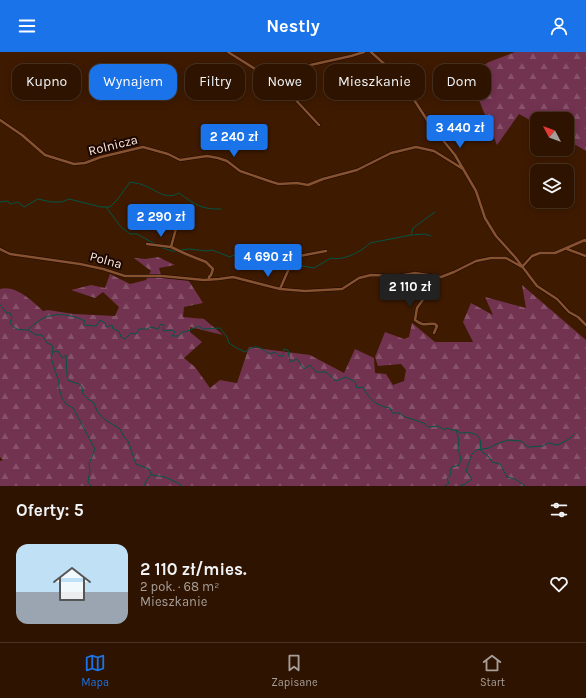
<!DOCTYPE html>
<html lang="pl">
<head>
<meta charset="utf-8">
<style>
	:root { --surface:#2e1400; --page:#361d0a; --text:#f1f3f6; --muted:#a79e99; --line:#493322; --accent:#1a73e8 }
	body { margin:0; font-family:Karla,sans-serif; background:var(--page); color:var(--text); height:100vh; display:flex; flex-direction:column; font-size:15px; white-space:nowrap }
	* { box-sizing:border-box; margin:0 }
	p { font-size:13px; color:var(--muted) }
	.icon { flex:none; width:22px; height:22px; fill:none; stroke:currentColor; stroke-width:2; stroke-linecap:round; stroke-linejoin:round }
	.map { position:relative; height:434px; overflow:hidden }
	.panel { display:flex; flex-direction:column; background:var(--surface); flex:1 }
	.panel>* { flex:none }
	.guide { position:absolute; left:12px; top:12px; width:562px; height:36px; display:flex; gap:8px }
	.needle { width:26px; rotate:311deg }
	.buttons { position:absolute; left:530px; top:60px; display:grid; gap:8px }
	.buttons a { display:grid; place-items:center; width:44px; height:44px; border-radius:8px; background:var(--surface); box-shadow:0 2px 10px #0003,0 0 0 1px var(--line); font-size:20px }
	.price { position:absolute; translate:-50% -34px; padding:0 9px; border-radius:4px; background:var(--accent); color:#fff; font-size:13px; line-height:26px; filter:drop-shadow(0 1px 2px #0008) }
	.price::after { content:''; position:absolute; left:50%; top:24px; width:12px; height:9px; margin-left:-6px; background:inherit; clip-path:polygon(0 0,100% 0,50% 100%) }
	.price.active { background:#222; color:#fff }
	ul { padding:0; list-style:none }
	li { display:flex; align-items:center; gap:12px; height:100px; padding:0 16px }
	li+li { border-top:1px solid var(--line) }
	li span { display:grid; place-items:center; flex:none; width:112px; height:80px; border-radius:12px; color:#555 }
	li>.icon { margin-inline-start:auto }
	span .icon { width:48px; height:48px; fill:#fffc; stroke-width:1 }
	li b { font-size:17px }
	h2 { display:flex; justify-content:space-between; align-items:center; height:48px; padding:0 16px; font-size:17px }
	.pill { padding:0 14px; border-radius:12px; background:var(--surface); box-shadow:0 2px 10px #0003,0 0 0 1px var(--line); font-size:14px; line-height:36px }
	.pill.active { background:var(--accent); color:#fff }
	header { display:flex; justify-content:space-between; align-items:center; height:52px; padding:0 16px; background:var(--accent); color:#fff; font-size:18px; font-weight:700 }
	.tab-bar { display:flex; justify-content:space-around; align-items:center; height:56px; border-top:1px solid var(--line); background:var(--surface); font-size:11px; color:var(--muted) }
	.tab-bar a { display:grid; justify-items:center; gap:2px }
	.tab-bar .active { color:var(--accent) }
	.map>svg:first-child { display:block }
	.forest { fill:url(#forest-firs) }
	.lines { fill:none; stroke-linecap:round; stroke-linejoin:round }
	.stream { stroke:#025645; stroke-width:1 }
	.street-casing { stroke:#1e0700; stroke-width:3.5 }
	.street { stroke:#865230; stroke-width:2.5 }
	.labels { text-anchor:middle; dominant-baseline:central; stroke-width:4; stroke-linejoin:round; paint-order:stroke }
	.street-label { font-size:13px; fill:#fbe8dd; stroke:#1c0800 }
</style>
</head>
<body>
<header><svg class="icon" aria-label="menu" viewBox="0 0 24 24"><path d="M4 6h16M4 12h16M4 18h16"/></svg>Nestly<svg class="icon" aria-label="person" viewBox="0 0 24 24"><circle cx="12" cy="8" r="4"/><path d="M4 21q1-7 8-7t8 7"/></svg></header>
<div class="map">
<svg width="586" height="434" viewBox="0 0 586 434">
	<defs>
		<pattern id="forest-firs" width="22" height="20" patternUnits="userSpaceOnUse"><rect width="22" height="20" fill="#723350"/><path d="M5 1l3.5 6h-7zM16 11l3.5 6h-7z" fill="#875169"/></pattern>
	</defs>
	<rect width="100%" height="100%" fill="#3e1a00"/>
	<path class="forest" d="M515,0H586V99L567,88V67H537V72L519,62L497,93L475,38L469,31L462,26L489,10Z
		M158,205L175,213L159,216L162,226L189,229L203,251L184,255L183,265L204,267L223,283L190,275V280L202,290L184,306L195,315L210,336L220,328L237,331L249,295L310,303L344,321L355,297L374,306L375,321L386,322L393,333L404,329L406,318L401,312L378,314L375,305L385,280L404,287L409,285L412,271L435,290H473L463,270L471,251L493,263L485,245L526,256L522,233L586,288V434H0V409L3,408L0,405V237C16,233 32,249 43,259L48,258L74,262L115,264L119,255L103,240L95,246L71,238L91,233L105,236L110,222L130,232L146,228L151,219L134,206L145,207Z"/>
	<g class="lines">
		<path class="stream" d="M0,150L8,149L10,152L18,150L24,155L38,147L51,150H62L69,147L101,155H110L117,148L130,130C134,131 139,131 143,133C155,137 166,149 179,141C194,152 202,158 221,157
			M106,155L121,175L130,182H137L155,192
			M411,183L425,182L431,184
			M158,194L172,199H176
			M181,198L189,197L206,199L212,198L230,205L234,203L240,206L256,203L278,214L287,216
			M290,217L297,213L314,216L331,206C343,209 361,200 370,191L411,183L413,176L435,160
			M0,253L3,256L6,261H10L12,265L10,271C14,278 20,278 28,278C44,260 64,259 85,269L83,273L96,274L100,268L105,271L106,275L112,273L113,277L119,279L121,285L125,287L131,281L136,282L139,277H147L151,275L158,277L161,272L164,273L163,279L172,278L175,280L172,284H179L182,280H185L199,274L203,277L220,276L227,285L229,291L235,295L245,300C257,291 258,295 270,302L275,300L279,304H283L284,297L288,298L290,310L297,307L304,317L310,313L316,320H326L336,329L346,325L355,330L357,336L363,335C369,347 376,354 390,356L392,361H399L405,365L424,371L428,375L438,374L445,378L447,376L452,378H456L460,381C474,380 483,381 480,398L489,405L492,410L500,412L507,425L515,427L525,434
			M28,278L36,283H42L47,291L52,293L53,300L58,299L62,306L66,303L67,324L69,329L79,332L82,335L83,342L88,347L94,351L97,359L104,367L120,377L124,385L128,389L136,412L149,417L152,423L165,425L180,432L181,434
			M53,300L51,306L59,330V336L62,346L66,352L73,356L95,397L89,412L90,418L88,430L91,434
			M145,434V431L151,422
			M445,434L449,431L447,427L451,422L450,418L452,415L459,413L461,407L458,397L459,388L456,378
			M460,434L465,432L472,427L466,419L472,402L476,398L489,396L494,393L508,388L521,389L528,395L543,394L548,391L558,393L569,387L574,382"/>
		<g class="street-casing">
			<path id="street" d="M228,0L268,25L279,30L319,73
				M371,0L400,26L429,71L455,103L476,139L485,166L496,184L515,205L537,234L557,247L569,260L578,265L586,273
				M279,30L289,22L306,14L351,4L364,0
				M0,68L22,83L45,103L74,112L85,111L101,105L143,95L168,102L180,108L207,104L218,106L227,109L240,119L272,130L279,132L297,131L308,133L323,127L357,118L391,101L416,95L434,99L463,117
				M147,192L171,195L186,202L206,210L213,217L211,223L209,225V228
				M171,195L177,173
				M0,197L10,202L80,212L103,217L125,224H162L204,228L219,227L233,225L280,237L305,239L342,237L359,226L371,223L398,224L415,221L441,225L454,220L476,209L491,206H506L522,215
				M567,197L586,204
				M278,202L294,205L326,199
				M522,215L532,204L540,201H555L585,188L586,189
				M429,224L427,242L417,256L415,268C424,275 426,271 435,272L437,274L434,281
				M280,237L294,205"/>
		</g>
		<use href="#street" class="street"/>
	</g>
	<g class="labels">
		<g class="street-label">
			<text transform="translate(113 93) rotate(-14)">Rolnicza</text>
			<text transform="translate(106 208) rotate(15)">Polna</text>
		</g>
	</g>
</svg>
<div class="buttons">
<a><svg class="needle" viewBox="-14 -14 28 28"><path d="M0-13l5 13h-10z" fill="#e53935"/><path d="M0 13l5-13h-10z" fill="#a79e99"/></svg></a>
<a><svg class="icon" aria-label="layers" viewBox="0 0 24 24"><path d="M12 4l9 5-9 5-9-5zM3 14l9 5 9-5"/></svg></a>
</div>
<b class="price" style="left:460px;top:97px">3 440 zł</b>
<b class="price" style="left:234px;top:106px">2 240 zł</b>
<b class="price" style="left:161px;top:186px">2 290 zł</b>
<b class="price" style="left:268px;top:226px">4 690 zł</b>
<b class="price active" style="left:410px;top:256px">2 110 zł</b>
<div class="guide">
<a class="pill">Kupno</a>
<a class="pill active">Wynajem</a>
<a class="pill">Filtry</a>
<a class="pill">Nowe</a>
<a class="pill">Mieszkanie</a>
<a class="pill">Dom</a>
</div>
</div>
<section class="panel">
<h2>Oferty: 5<svg class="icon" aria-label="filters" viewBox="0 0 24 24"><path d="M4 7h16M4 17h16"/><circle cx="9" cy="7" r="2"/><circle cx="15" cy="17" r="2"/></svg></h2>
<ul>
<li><span style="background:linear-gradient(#bfe0f5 60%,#9aa5b1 0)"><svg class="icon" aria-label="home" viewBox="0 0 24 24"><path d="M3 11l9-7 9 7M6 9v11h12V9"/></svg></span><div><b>2 110 zł/mies.</b><p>2 pok. · 68 m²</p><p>Mieszkanie</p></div><svg class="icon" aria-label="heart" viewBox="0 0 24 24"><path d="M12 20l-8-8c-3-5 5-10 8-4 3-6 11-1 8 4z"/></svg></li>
</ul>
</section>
<nav class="tab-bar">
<a class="active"><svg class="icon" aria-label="map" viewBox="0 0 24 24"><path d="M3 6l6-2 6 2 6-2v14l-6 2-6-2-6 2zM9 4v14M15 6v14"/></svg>Mapa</a>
<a><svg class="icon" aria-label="saved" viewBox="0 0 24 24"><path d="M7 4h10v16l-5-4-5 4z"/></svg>Zapisane</a>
<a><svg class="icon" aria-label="home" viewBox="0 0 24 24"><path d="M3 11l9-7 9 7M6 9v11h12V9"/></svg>Start</a>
</nav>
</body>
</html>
